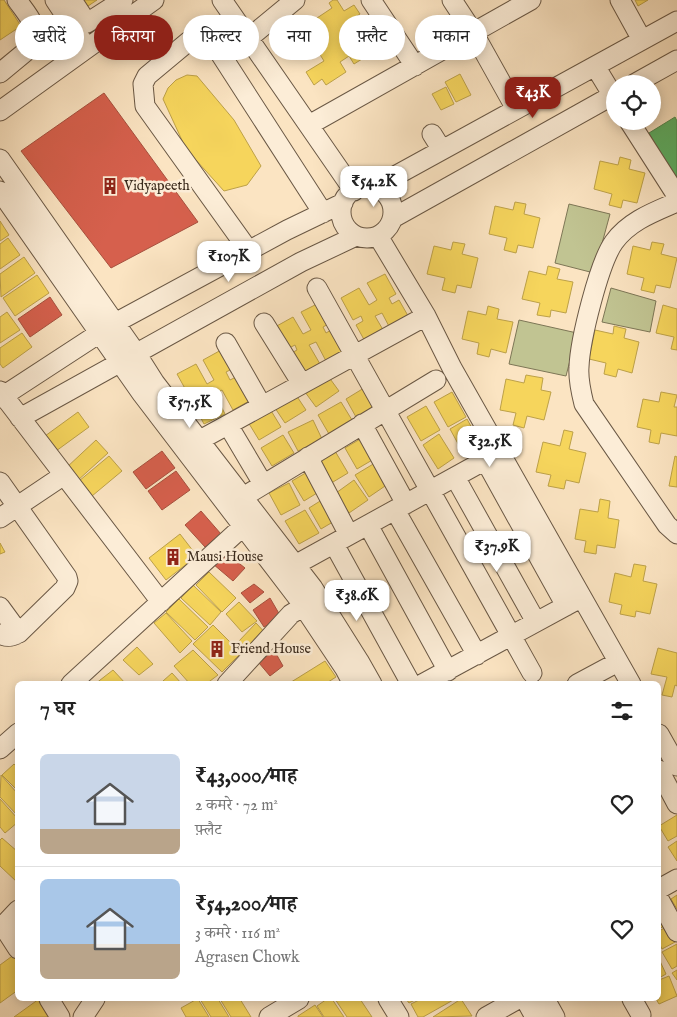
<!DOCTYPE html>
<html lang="hi">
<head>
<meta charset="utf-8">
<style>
	:root { --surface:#fff; --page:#f2f2f2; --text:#222; --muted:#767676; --line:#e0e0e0; --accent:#8f2418 }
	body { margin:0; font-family:"IM FELL English","Noto Serif Devanagari",serif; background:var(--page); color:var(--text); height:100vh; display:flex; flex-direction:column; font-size:19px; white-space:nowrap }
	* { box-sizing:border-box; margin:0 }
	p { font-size:16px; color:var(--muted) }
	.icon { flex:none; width:28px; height:28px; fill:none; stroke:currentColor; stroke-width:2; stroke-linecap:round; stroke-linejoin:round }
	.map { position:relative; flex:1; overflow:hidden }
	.sheet { position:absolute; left:15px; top:681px; width:646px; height:320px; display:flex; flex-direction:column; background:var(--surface); border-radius:8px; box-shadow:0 2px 12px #0003 }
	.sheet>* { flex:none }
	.hud { position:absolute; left:15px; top:15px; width:648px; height:45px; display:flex; gap:10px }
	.buttons { position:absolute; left:606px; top:75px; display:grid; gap:10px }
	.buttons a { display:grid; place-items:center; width:55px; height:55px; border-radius:50%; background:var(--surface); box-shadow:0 2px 12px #0003; font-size:25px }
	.price { position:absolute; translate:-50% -42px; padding:0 11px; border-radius:10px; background:#fff; color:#222; font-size:16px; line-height:32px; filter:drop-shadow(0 1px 2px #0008) }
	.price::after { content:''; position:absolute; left:50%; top:30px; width:15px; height:11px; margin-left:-8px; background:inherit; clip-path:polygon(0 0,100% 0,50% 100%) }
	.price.current { background:var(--accent); color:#fff }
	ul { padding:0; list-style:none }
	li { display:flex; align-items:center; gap:15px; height:125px; padding:0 25px }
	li+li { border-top:1px solid var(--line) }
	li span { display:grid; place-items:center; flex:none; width:140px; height:100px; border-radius:8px; color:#555 }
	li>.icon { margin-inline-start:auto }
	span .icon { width:60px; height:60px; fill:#fffc; stroke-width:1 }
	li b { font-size:21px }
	h2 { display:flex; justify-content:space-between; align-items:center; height:60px; padding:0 25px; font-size:21px }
	.tag { padding:0 18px; border-radius:22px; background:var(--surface); box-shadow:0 2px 12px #0003; font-size:18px; line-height:45px }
	.tag.current { background:var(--accent); color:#fff }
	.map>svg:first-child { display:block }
	.green { fill:#c1c492; stroke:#7d7656 }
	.homes { fill:#f6d55c; stroke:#bda148 }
	.shops { fill:#d6604d; stroke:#a7503e }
	.public { fill:#5aae61; stroke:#50864c }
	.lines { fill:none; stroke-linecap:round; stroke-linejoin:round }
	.minor-casing { stroke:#6a5845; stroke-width:21 }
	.minor { stroke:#fcedd7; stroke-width:19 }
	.labels { text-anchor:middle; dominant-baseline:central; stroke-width:5; stroke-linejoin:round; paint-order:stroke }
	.poi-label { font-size:14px; fill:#39291b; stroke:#fcedd7; text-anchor:start }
</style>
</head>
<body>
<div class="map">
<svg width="677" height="1017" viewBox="0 0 677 1017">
	<rect width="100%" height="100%" fill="#fbe4c2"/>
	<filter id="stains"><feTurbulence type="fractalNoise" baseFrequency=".004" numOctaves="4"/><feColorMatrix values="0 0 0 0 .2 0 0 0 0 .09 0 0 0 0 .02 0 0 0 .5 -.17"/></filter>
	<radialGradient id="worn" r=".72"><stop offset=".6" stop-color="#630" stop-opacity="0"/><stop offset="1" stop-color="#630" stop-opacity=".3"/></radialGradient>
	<path class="green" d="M569,204L610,214L594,273L555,263Z
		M611,288L656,301L650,332L602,322Z
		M519,320L577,333L566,376L509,364Z"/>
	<path class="homes" d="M0,0H4L21,26L0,40Z
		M79,0H97L85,8Z
		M333,0H337L344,11L354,5L360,14L342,26L355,46L370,37L378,49L354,64L349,56L340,62L346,72L326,85L322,79L314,85L306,72L324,61L311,40L301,47L292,33L312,21L317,29L322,26L317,18L332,8L329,3Z
		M635,0H648L638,6Z
		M460,74L471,95L456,102L445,82Z
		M187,75L197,76L234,120L261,166L247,185L224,191L186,149L163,99L168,88L176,80Z
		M446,87L454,104L441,110L432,94Z
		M620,157L631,160L629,169L645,173L637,203L623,200L621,208L609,205L612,194L594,189L600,161L618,165Z
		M515,202L526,204L524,214L540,218L533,248L518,245L516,253L504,250L507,238L489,234L495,206L513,210Z
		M0,221L9,235L0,241Z
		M8,238L20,255L0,269V244Z
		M453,242L465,244L462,254L478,258L471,288L457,285L455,293L442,290L445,278L427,274L434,246L451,250Z
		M652,242L664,244L661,254L677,258L670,288L656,285L654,293L641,290L644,278L627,274L633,246L650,250Z
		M24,257L35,273L1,297L0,274Z
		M548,266L560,269L557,279L573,282L566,313L551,310L550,317L537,315L540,303L522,299L529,271L546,275Z
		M385,274L396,294L389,298L392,304L399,300L411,321L392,332L382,313L375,316L386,335L367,345L356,325L363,321L361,316L353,320L341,298L359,288L369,305L377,300L367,283Z
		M37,275L49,293L15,316L3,298Z
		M319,303L330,323L323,327L326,333L333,329L345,350L326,361L316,342L309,345L320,364L301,374L290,354L297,350L295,345L287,349L275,327L293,317L303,334L311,330L301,312Z
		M663,305L677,309V350L671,349L674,337L656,333Z
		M488,306L499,309L497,319L513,322L506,353L491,349L489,357L477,354L479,343L462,339L468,311L486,315Z
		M7,312L20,330L0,343V317Z
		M614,326L626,329L624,338L639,342L632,373L618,369L616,377L604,374L606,363L589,359L595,330L613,334Z
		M22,333L32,347L3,368L0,364V348Z
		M223,349L234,368L226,372L230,380L238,376L251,400L233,410L222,390L215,394L225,414L204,424L192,401L199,397L196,390L188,394L177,374L196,364L207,384L214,380L203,360Z
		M526,375L543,378L541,390L551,392L544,420L527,416L524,428L513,425L516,413L500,410L506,379L524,383Z
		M328,376L339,391L316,407L305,392Z
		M364,388L375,406L356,417L346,399Z
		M452,392L466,417L448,427L434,402Z
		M661,392L677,395L674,407H677V436L661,433L659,444L649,442L651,430L637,427L643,399L659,402Z
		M296,395L306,410L285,423L275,408Z
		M341,402L352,420L329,434L318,415Z
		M426,406L440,430L421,441L407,417Z
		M270,409L281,427L259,440L248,422Z
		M78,412L89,427L56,451L45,436Z
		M467,419L479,441L462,451L450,429Z
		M313,420L322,439L298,451L288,432Z
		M564,430L573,432L569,449L586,453L579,483L566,480L564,489L548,486L551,475L536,472L543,442L560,446Z
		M439,434L454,458L438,469L423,445Z
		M283,435L294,453L272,466L261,448Z
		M362,438L374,459L357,469L345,448Z
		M96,440L108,453L77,481L66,468Z
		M335,451L348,473L328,485L315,462Z
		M109,456L122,471L92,496L79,481Z
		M675,456L677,457V487L669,486Z
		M375,463L388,484L369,497L355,475Z
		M309,471L322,490L304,501L292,481Z
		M354,480L368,500L349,513L336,493Z
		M289,483L300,505L281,515L269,493Z
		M325,498L338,519L321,529L309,508Z
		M600,499L610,501L608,518L619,520L615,548L597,545L596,554L584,552L586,541L575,539L580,509L598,512Z
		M305,510L319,533L299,544L285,521Z
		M180,534L197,556L166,580L149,558Z
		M0,543L5,552L0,554Z
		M634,564L646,566L643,581L657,584L650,614L636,611L635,617L620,614L622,605L609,602L615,573L631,577Z
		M209,572L236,598L222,612L196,585Z
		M193,585L221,612L210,625L181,598Z
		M179,599L208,627L195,640L166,612Z
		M239,602L257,621L242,632L226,614Z
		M166,613L192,641L180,653L154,623Z
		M256,623L268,636L252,652L239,641Z
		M213,625L241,653L222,672L193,644Z
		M137,647L153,664L139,675L123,660Z
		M658,648L677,653V686L675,685L672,697L662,695L667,677L651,674Z
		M193,650L218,675L206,684H190L174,666Z
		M325,661L336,677L325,684H288Z
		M113,670L126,684H95Z
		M172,673L182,684H166L163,681Z
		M14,764L18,768V791L2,775Z
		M1,775L18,794V816L0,797Z
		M0,799L18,819V822L5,833L0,827Z
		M677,815V836L668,841L659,826Z
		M2,838L18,852V883L0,866V840Z
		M677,841V861L668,847Z
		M677,895V909L671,899Z
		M659,910L669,923L659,929Z
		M670,925L677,941L662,949L659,943V931Z
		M677,944V966L672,969L662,952Z
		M15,954L18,957V990L0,1003V965Z
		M659,959L666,974L659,978Z
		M677,970V980L672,973Z
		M669,976L677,996L659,1004L656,999H659V980Z
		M39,999L49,1017H14Z
		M197,999H198L209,1017H186L181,1008Z
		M200,999H218L229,1017H211Z
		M220,999H240L251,1017H231Z
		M327,999H332L344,1017H324L317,1006Z
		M335,999H360L372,1017H347Z
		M406,999H417L409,1003Z
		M421,999H455L423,1017H418L411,1004Z
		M461,999L472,1016L433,1017Z
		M315,1005L323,1017H298V1016Z"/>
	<path class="shops" d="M104,93L198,222L111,268L21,151Z
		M50,297L62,315L30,337L18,319Z
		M162,451L175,468L146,489L133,472Z
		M176,471L190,490L162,510L148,491Z
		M201,511L221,534L205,547L185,525Z
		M225,552L245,568L233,581L213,564Z
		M254,584L264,592L250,603L241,593Z
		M270,598L281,617L264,627L253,610Z
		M274,650L283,666L270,676L259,663Z"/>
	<path class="public" d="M675,117L677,121V183L649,133Z"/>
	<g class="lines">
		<g class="minor-casing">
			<path id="minor" d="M55,0L87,48
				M72,0L87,23L123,0
				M222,0L354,191
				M371,0L415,66
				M452,0L473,32L516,109
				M620,0L642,40
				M249,38L295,0
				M595,66L615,99
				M0,73L35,44C40,27 26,13 17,0
				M634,84L677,60
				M0,111L154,0
				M629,121L677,196
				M309,125L531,0
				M432,134L442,150
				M0,159L136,353L155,383L313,588L359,661L372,684
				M341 212a26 26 0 1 1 52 0a26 26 0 1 1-52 0Z
				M373,188L677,21
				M0,191L142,394L297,597L345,669L353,684
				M677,202C654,212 629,221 614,242C599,263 580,340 579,367C578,379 581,392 584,404L667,525L677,534
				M393,218L615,94
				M378,236L426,316L452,368L631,684
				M249,251L145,106L143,84L147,76L189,41L206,40L214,44L323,213
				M317,288L532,673
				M264,323L302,384
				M226,343L262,406
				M0,391L161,602
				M0,398L115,323L287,230L343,203
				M20,418L301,262L356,236
				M362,424L406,504
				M228,425L263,484
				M200,440L426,316
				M308,457L349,535
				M485,460L566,606
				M455,477L536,622
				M0,482L67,577L68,581L65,588L19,633C12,637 7,638 0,634
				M243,497L436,380
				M395,510L477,655
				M0,518L64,475
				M368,525L448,671
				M334,544L411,684
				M295,565L500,452
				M0,607L19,633
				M71,684L251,519
				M227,684L291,614L314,600
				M422,684L575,601
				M577,684L618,662
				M659,734L677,766
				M0,749L18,733
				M659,770L677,804
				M659,889L677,879
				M659,899L677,932
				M3,926L18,949
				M0,929L18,910
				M49,999L60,1017
				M388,999L399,1017
				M525,999L535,1017
				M545,999L555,1017
				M632,999L641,1015
				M83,1017L95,999
				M269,1017L299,999
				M486,1017L518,999"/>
		</g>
		<use href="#minor" class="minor"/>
	</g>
	<defs>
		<g id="building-bare" transform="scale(1.35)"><path d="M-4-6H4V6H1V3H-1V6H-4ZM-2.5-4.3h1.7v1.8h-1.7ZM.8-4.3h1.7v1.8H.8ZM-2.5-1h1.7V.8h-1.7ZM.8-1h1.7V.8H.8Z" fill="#8f2418" stroke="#fcedd7" stroke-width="2.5" paint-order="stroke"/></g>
	</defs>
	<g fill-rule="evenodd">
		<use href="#building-bare" x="110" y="186"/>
		<use href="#building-bare" x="173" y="557"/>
		<use href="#building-bare" x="217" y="649"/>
	</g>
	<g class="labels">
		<g class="poi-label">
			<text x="124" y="186">Vidyapeeth</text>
			<text x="187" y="557">Mausi House</text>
			<text x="231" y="649">Friend House</text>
		</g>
	</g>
	<rect width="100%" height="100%" filter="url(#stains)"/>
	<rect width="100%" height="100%" fill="url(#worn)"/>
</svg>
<div class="buttons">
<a><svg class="icon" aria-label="locate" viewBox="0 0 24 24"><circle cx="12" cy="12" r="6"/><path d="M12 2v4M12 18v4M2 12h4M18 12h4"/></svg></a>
</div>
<b class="price current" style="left:533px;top:119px">₹43K</b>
<b class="price" style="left:374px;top:208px">₹54.2K</b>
<b class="price" style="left:229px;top:283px">₹107K</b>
<b class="price" style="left:190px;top:429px">₹57.5K</b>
<b class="price" style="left:490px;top:468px">₹32.5K</b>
<b class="price" style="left:497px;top:573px">₹37.9K</b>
<b class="price" style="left:357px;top:622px">₹38.6K</b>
<div class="hud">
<a class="tag">खरीदें</a>
<a class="tag current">किराया</a>
<a class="tag">फ़िल्टर</a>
<a class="tag">नया</a>
<a class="tag">फ़्लैट</a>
<a class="tag">मकान</a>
</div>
<section class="sheet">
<h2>7 घर<svg class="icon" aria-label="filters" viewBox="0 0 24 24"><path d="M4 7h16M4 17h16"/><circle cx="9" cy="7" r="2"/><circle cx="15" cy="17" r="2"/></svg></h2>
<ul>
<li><span style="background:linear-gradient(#c9d6e8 75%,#b9a48a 0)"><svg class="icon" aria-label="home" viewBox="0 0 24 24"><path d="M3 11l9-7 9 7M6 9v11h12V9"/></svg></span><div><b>₹43,000/माह</b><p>2 कमरे · 72 m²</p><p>फ़्लैट</p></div><svg class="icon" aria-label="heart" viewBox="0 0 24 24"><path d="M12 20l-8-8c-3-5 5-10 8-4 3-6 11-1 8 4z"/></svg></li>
<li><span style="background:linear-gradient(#a9c7e8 65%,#b9a48a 0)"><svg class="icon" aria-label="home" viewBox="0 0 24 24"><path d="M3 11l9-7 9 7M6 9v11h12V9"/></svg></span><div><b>₹54,200/माह</b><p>3 कमरे · 116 m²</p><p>Agrasen Chowk</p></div><svg class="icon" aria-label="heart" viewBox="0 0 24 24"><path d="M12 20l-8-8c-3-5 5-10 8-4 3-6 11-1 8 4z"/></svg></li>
</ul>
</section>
</div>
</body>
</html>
